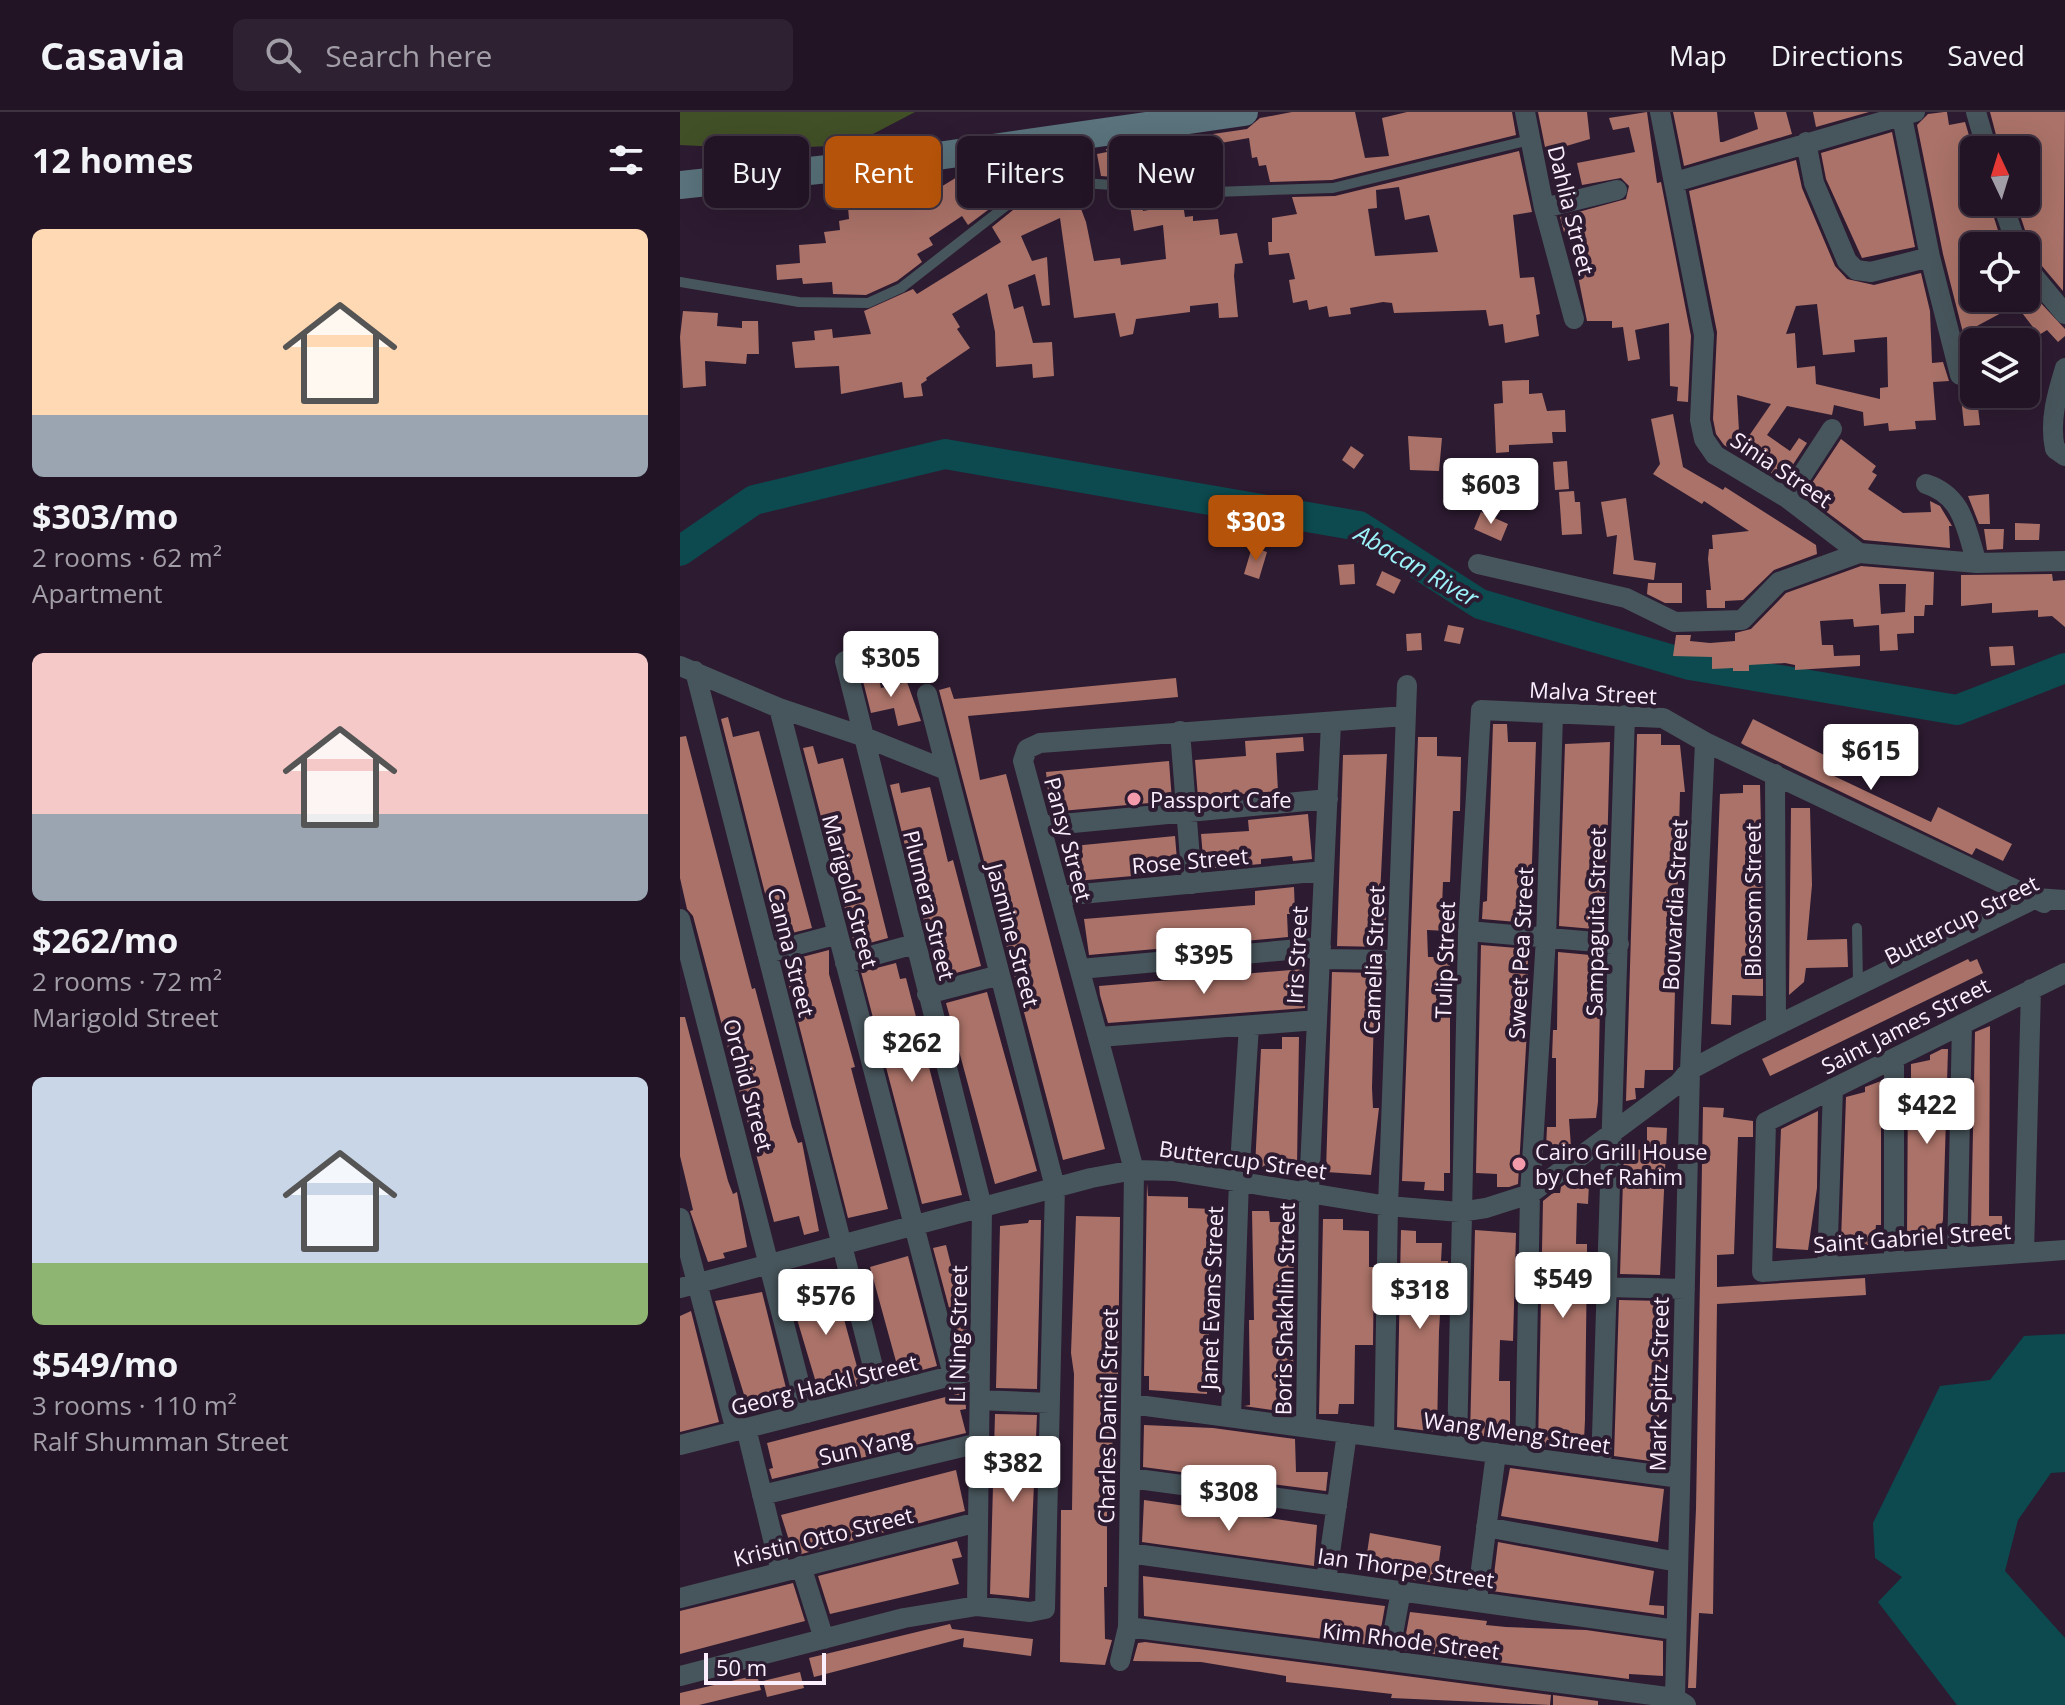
<!DOCTYPE html>
<html lang="en">
<head>
<meta charset="utf-8">
<style>
	:root { --surface:#221425; --page:#2e2132; --text:#f1f3f6; --muted:#a29ea7; --line:#3f3342; --accent:#b45309 }
	body { margin:0; font-family:"Open Sans",sans-serif; background:var(--page); color:var(--text); height:100vh; display:flex; flex-direction:column; font-size:30px; white-space:nowrap }
	* { box-sizing:border-box; margin:0 }
	p { font-size:26px; color:var(--muted) }
	.icon { flex:none; width:44px; height:44px; fill:none; stroke:currentColor; stroke-width:2; stroke-linecap:round; stroke-linejoin:round }
	.map { position:relative; flex:1; overflow:hidden }
	.details { display:flex; flex-direction:column; background:var(--surface); width:680px }
	.details>* { flex:none }
	.guide { position:absolute; left:24px; top:24px; width:760px; height:72px; display:flex; gap:16px }
	.needle { width:52px; rotate:356deg }
	.tools { position:absolute; left:1280px; top:24px; display:grid; gap:16px }
	.tools a { display:grid; place-items:center; width:80px; height:80px; border-radius:12px; background:var(--surface); box-shadow:0 8px 32px #0002,0 0 0 2px var(--line); font-size:40px }
	.scale { position:absolute; left:24px; bottom:20px; width:122px; box-sizing:border-box; padding-left:8px; border:4px solid #fbeefd; border-top:0; font-size:22px; line-height:28px; white-space:nowrap; color:#fbeefd; -webkit-text-stroke:6px #2d1b31; paint-order:stroke }
	.price { position:absolute; translate:-50% -68px; padding:0 18px; border-radius:8px; background:#fff; color:#222; font-size:26px; line-height:52px; filter:drop-shadow(0 2px 4px #0008) }
	.price::after { content:''; position:absolute; left:50%; top:48px; width:24px; height:18px; margin-left:-12px; background:inherit; clip-path:polygon(0 0,100% 0,50% 100%) }
	.price.on { background:var(--accent); color:#fff }
	ul { padding:0; list-style:none }
	li { display:grid; align-content:center; gap:16px; height:424px; padding:0 32px }
	li span { display:grid; place-items:center; height:248px; border-radius:12px; color:#555 }
	li>.icon { margin-inline-start:auto }
	span .icon { width:144px; height:144px; fill:#fffc; stroke-width:1 }
	li b { font-size:34px }
	h2 { display:flex; justify-content:space-between; align-items:center; height:96px; padding:0 32px; font-size:34px }
	.chip { padding:0 28px; border-radius:12px; background:var(--surface); box-shadow:0 8px 32px #0002,0 0 0 2px var(--line); font-size:28px; line-height:72px }
	.chip.on { background:var(--accent); color:#fff }
	header { display:flex; align-items:center; gap:48px; box-sizing:border-box; height:112px; padding:0 40px; background:var(--surface); border-bottom:2px solid var(--line) }
	header strong { font-size:38px }
	nav { display:flex; gap:44px; margin-inline-start:auto; font-size:28px }
	.search { width:560px; height:72px; background:var(--page); display:flex; align-items:center; gap:20px; box-sizing:border-box; padding:0 28px; border-radius:12px; color:var(--muted); font-size:30px }
	main { display:flex; flex:1; min-height:0 }
	.map>svg:first-child { display:block }
	.green { fill:#425027 }
	.water { fill:#0c4a4f }
	.lines { fill:none; stroke-linecap:round; stroke-linejoin:round }
	.river { stroke:#0c4a4f; stroke-width:30 }
	.building { fill:#aa7268; fill-rule:evenodd }
	.lane { stroke:#47565c; stroke-width:10 }
	.street { stroke:#47565c; stroke-width:20 }
	.secondary { stroke:#5a737c; stroke-width:28 }
	.poi-dot { fill:#f39aab; stroke:#2d1b31; stroke-width:3 }
	.labels { text-anchor:middle; dominant-baseline:central; stroke-width:8; stroke-linejoin:round; paint-order:stroke }
	.street-label { font-size:22px; fill:#fbeefd; stroke:#2d1b31 }
	.poi-label { font-size:22px; fill:#fbeefd; stroke:#2d1b31; text-anchor:start }
	.water-label { font-size:24px; font-style:italic; fill:#9df3fa; stroke:#2d1b31 }
</style>
</head>
<body>
<header>
<strong>Casavia</strong>
<div class="search"><svg class="icon" aria-label="search" viewBox="0 0 24 24"><circle cx="10" cy="10" r="6"/><path d="M15 15l6 6"/></svg>Search here</div>
<nav><a>Map</a><a>Directions</a><a>Saved</a></nav>
</header>
<main>
<section class="details">
<h2>12 homes<svg class="icon" aria-label="filters" viewBox="0 0 24 24"><path d="M4 7h16M4 17h16"/><circle cx="9" cy="7" r="2"/><circle cx="15" cy="17" r="2"/></svg></h2>
<ul>
<li><span style="background:linear-gradient(#ffd9b3 75%,#9aa5b1 0)"><svg class="icon" aria-label="home" viewBox="0 0 24 24"><path d="M3 11l9-7 9 7M6 9v11h12V9"/></svg></span><div><b>$303/mo</b><p>2 rooms · 62 m²</p><p>Apartment</p></div></li>
<li><span style="background:linear-gradient(#f6c9c9 65%,#9aa5b1 0)"><svg class="icon" aria-label="home" viewBox="0 0 24 24"><path d="M3 11l9-7 9 7M6 9v11h12V9"/></svg></span><div><b>$262/mo</b><p>2 rooms · 72 m²</p><p>Marigold Street</p></div></li>
<li><span style="background:linear-gradient(#c9d6e8 75%,#8fb573 0)"><svg class="icon" aria-label="home" viewBox="0 0 24 24"><path d="M3 11l9-7 9 7M6 9v11h12V9"/></svg></span><div><b>$549/mo</b><p>3 rooms · 110 m²</p><p>Ralf Shumman Street</p></div></li>
</ul>
</section>
<div class="map">
<svg width="1385" height="1593" viewBox="0 0 1385 1593">
	<rect width="100%" height="100%" fill="#2d1b31"/>
	<path class="green" d="M0,0H235L172,33L80,37L0,33Z"/>
	<path class="water" d="M1385,1222V1360L1371,1361L1338,1408L1325,1459L1385,1526V1593H1277L1198,1490L1222,1465L1195,1446L1193,1411L1260,1274L1310,1268L1344,1224Z"/>
	<g class="lines">
		<path class="river" d="M0,439L74,388L265,342L679,414L800,492L1010,553L1277,598L1385,556"/>
	</g>
	<path class="building" d="M612,0H675L685,46L709,44L702,6L727,0H832L836,23L652,68L590,70L586,53L579,54L577,45L572,46L569,26L535,32L533,22L567,17L580,6Z
		M858,0H907L910,27L866,40Z
		M967,0L977,71L981,70L1011,224L1008,290L997,289L998,275L990,274L989,211L955,218L960,247L948,249L943,215L932,216V209H907L889,119L884,120L880,105L946,87L949,74L941,66L902,73L897,51L955,40L949,15L933,18L929,6Z
		M993,0H1037L1040,30H1043L1078,17L1074,0H1106L1112,22L1004,54Z
		M1133,0H1189L1136,15Z
		M1264,0H1267L1269,13L1285,10L1294,40V90H1309L1323,134H1294L1291,143L1294,195L1311,186H1346V175L1385,217V224L1378,230L1367,218L1359,223L1336,193L1297,214L1294,286H1297L1300,313L1284,314L1280,276L1290,272L1293,260L1263,142L1237,13L1248,2Z
		M1310,0H1385L1383,179L1356,147L1347,142L1349,130L1336,91L1346,90V38H1320Z
		M1212,20L1235,135L1182,146L1146,67L1141,41Z
		M511,28L520,50L512,53L515,65L488,69L483,57L458,62V67L421,64L417,42L427,40L426,37L454,35L458,54L498,39L496,34Z
		M839,39L852,100L833,103L840,166L854,165L860,202L856,203L859,224L825,231L823,212L809,214L806,198L714,201L712,191L703,190L670,196L671,202L649,205L647,194L629,198L627,188L613,191L609,168L615,167L609,141L589,143L588,130H592V106L617,102L612,85L655,84ZM719,75L725,108L749,103L758,140L695,144L688,97L697,96L696,78Z
		M1116,48L1122,76L1155,154L1167,167L1194,173L1241,161L1250,199L1252,251L1263,250L1269,269L1253,270L1256,308L1235,309L1236,317L1209,319L1208,311L1184,314L1183,300L1154,293L1152,303L1107,294L1087,323L1110,339L1119,326L1127,331L1103,368L1044,333L1036,322L1033,307L1037,220L1009,79ZM1137,192L1143,243L1175,240L1174,228L1207,225L1208,275L1200,276V287L1136,272L1135,254L1117,256L1115,221L1106,222L1116,194ZM1057,283L1091,292L1060,337Z
		M347,50L348,66L342,67L344,71L288,113L282,104L249,126L253,133L237,142L242,150L217,169L186,183L153,182L152,170L123,172L122,166L97,168L96,153L120,151L119,133L146,131L144,120L160,118L159,109L169,107L168,95L193,93L192,86L210,85L211,98L227,89L230,94L290,57Z
		M395,81L406,110L414,149L440,146L441,153L486,147L483,113L454,119L448,82L461,83L463,99L503,92L505,105L513,104V109L538,107L540,123L557,121L563,151L555,152L554,164L558,205L539,206L538,191L510,194V200L456,207L453,222L440,225L435,201L394,206L380,106L341,124L352,149L367,145L370,193L362,194L355,162L328,173L334,197L343,194L353,231L372,230L374,264L353,266L352,252L316,255L315,220L307,181L272,202L280,215L277,217L290,236L246,266L247,268L241,272L243,284L224,286L222,270L161,282L159,254L115,256L112,230L135,228L134,219L152,217L153,226L191,222L184,199L233,177L237,182L321,130L312,115L348,86L356,96Z
		M3,199L38,201L37,214L62,216V209H78L79,242H67L66,252L25,249L26,274L3,276L0,225Z
		M849,268V282L862,281L867,299L885,298L886,320H872L873,331L829,333V340L816,341L814,292L823,291L822,269Z
		M993,302L1003,355L1043,378L1045,375L1136,433L1137,442L1094,458L1063,488L1045,489V496H1027L1026,478H1031L1028,447L1029,437H1033L1032,423L1069,419L1024,389L1022,392L973,362L980,352L971,307Z
		M728,324L762,326L759,359L730,358Z
		M1161,327L1196,354L1192,360L1197,363L1188,377L1223,401L1251,400L1250,389L1260,394L1272,414H1269L1270,436L1184,428L1124,383Z
		M671,334L684,343L674,357L662,348Z
		M793,347L814,358L798,387L778,377Z
		M887,349L889,377L875,378L873,350Z
		M894,379L895,390H900L902,422L882,423L879,380Z
		M1309,382L1310,412H1299L1288,384Z
		M946,386L954,448L976,451L974,468L933,462L937,423L927,425L921,390Z
		M801,400L828,412L821,429L794,417Z
		M1335,411L1360,412L1359,428H1335Z
		M1304,417H1324L1323,437L1307,438Z
		M572,435L587,440L579,467L564,462Z
		M674,452L675,472L660,473L658,453Z
		M1181,454L1254,460L1253,493H1245L1244,504H1234V521L1217,522L1218,538L1200,539L1199,513L1174,515L1173,507L1140,509L1142,533H1153L1154,544L1180,543V554L1115,558V553L1105,551L1069,553V559H1053V556L1032,557V545L993,544L996,523H1011L1010,529L1030,531L1055,529V521L1071,517L1106,481ZM1199,472H1226L1225,500L1201,502Z
		M702,459L721,468L714,482L696,473Z
		M1372,462L1373,469L1385,468V515L1372,504L1358,505V498L1312,501V491L1281,494V463Z
		M968,471H1002V491H985L967,482Z
		M768,513L784,516L780,532L764,529Z
		M741,521L742,538L727,539L726,522Z
		M1333,534L1335,553L1311,554L1309,535Z
		M197,558L201,576L227,570L241,609L218,614L214,596L191,601L181,561Z
		M496,566L498,585L288,604L300,668L326,662L425,1037L383,1048L259,578L270,575L274,587Z
		M48,605L53,625L79,619L132,816L96,825L41,607Z
		M1073,607L1160,651L1154,664L1251,710L1258,695L1332,732L1323,749L1296,736L1292,743L1064,633L1061,631Z
		M813,612H827L828,630H856L850,811L802,807L803,790L807,789Z
		M957,622H981V633H1000L1005,680H1000L993,958H965L964,976H955L956,987L946,989Z
		M6,624L72,877L75,876L112,1015L118,1031L122,1030L139,1119L124,1123L119,1104L94,1110L13,804L7,797L0,766V625Z
		M623,625L624,639L596,641L598,679L518,686L515,648L566,644L565,629Z
		M738,625H757V644L781,645L780,699H773L770,770H763L762,795H769L768,819L747,818L748,845H770V1061H764V1079L744,1078L745,1070L722,1069Z
		M930,630L925,818L879,814L885,632Z
		M133,634L138,652L163,646L208,826L175,835L123,636Z
		M707,642L699,804H706L704,835L654,834H657L663,643Z
		M489,649L492,689L370,700L366,660Z
		M219,671L221,681L250,675L268,750L273,748L301,854L258,866L210,673Z
		M1063,673H1080L1083,797L1077,865L1083,864V884L1052,883L1051,913L1031,912L1040,682L1063,681Z
		M1111,696H1130L1132,773L1127,828L1167,827L1168,855L1126,856L1124,870L1109,883Z
		M628,702L632,747L613,749L612,744L581,747V752L524,757L521,722L569,719L568,708Z
		M495,724L498,760L396,769L394,750H384L383,735Z
		M614,775L615,802H607L608,825L409,843L404,807L575,793V779Z
		M801,833L848,837L847,918L838,1072L829,1075H817V1062L796,1061Z
		M149,838V862L175,955L171,956L208,1097L168,1106L103,850Z
		M878,840L921,844L918,990L916,1006L889,1007L891,1035L866,1036L867,1015H876V946H872L873,918H877Z
		M1288,847L1290,850L1297,847L1303,861L1090,964L1082,947Z
		M216,851L220,867L226,866L282,1083L242,1092L181,860Z
		M623,857L625,896L428,911L420,883L419,874Z
		M652,860L695,861L692,976L693,996H699L691,1063L646,1060Z
		M307,880L357,1059L315,1072L266,891Z
		M0,905H5L48,1069L53,1082L57,1080L67,1135L43,1141L45,1146L28,1150L10,1099L13,1098L0,1044Z
		M1310,914L1309,1104H1322L1323,1120L1308,1121V1116L1291,1117L1295,920Z
		M602,925H619L617,1054L575,1055L581,937H602Z
		M1262,937H1268L1263,1108L1258,1127L1244,1128V1124L1227,1125L1228,969H1231V952L1250,948V943Z
		M1201,969V1113H1196L1194,1133H1179V1129H1161L1166,985L1185,980V975Z
		M1023,995L1044,996L1043,1005L1073,1009V1025H1058L1054,1142L1037,1143V1175L1185,1166L1186,1183L1037,1192L1033,1502L1019,1501L1016,1576H1008L1016,1397Z
		M1138,999L1137,1076L1128,1138L1096,1136L1101,1017Z
		M967,1015L987,1016L980,1163L940,1162L944,1037L967,1038Z
		M467,1071L468,1084L508,1085V1096L533,1097L527,1282L469,1278V1264H464Z
		M887,1071L909,1072L908,1092L897,1091L896,1132H907V1143L905,1308L904,1328H881V1337L858,1334L863,1089L873,1081H880L881,1075Z
		M572,1099H589L590,1110H614L613,1301L564,1294L570,1293L569,1208H574Z
		M396,1104L440,1105L438,1265H433L432,1400H427V1475H424L425,1527L432,1528L425,1553L380,1550L381,1398H392L394,1262L391,1241Z
		M643,1107H663V1118L689,1119V1155H694L693,1233H675L674,1292H659L658,1302H639Z
		M349,1108H361L357,1277L316,1276L320,1114L348,1111Z
		M721,1118L736,1119V1131H762L761,1149H768L767,1203H760L759,1219L757,1320L717,1315Z
		M795,1118L836,1121L833,1229L820,1228L819,1269H830V1312H823V1324H790Z
		M266,1133L287,1217V1231L279,1233L253,1136Z
		M228,1144L257,1254L220,1264L190,1155Z
		M153,1167L182,1273L140,1284L108,1177Z
		M82,1180L110,1292L70,1302L35,1189Z
		M939,1188L983,1189L977,1350L934,1344Z
		M11,1199L39,1310L0,1320V1204Z
		M285,1280L286,1297L280,1298L286,1321L92,1367L89,1357L93,1356L87,1331Z
		M315,1302L357,1303L349,1486L310,1482Z
		M464,1313L533,1316L615,1327L616,1360H648L646,1379L463,1355Z
		M830,1356L984,1377L978,1430L821,1404Z
		M276,1358L285,1399L114,1444L101,1403Z
		M464,1388L637,1413L634,1454L462,1430Z
		M690,1421L761,1434L756,1471L726,1467L728,1454L686,1448Z
		M277,1429L282,1445L272,1447L279,1472L150,1502L138,1464Z
		M818,1430L974,1459L969,1493L984,1494V1503L812,1479Z
		M463,1464L705,1494L698,1534L464,1504Z
		M113,1471L125,1509L0,1542V1499Z
		M730,1500L807,1509L806,1513L826,1515L906,1518L983,1529V1564L949,1562V1567L723,1538Z
		M270,1512L272,1517L353,1527L351,1544L283,1535L284,1526L134,1565L129,1546Z
		M465,1530L871,1583L870,1593L711,1586L712,1582L606,1570V1564L600,1563L521,1550L453,1549L458,1531Z
		M120,1560L124,1576L87,1585L83,1569Z
		M77,1563L81,1578L19,1593H0V1581Z
		M873,1583L918,1589V1593H873Z"/>
	<g class="lines">
		<path class="lane" d="M0,170L119,190L188,191L221,176L345,79L388,70L534,80L653,76L850,28
			M1177,816L1178,872"/>
		<path class="street" d="M845,0L864,96L894,207
			M980,0L1024,223L1020,308L1024,327L1035,343L1107,386L1179,441L1297,451L1385,449
			M1296,0L1307,38
			M1222,5L1250,145L1280,263
			M1126,30L1134,71L1167,149L1176,158L1191,160L1250,145
			M995,70L1235,0
			M1322,90L1337,134
			M864,96L937,78
			M1346,155L1385,202
			M1385,256C1377,282 1369,309 1375,337L1385,344
			M1246,372C1284,384 1286,418 1297,451
			M1107,386L1152,317
			M798,452L946,486L995,510L1062,508L1099,470L1179,441
			M165,549L302,1095L297,1494
			M0,554L99,596L182,624L266,658
			M15,559L200,1282
			M99,596L273,1263
			M500,619L512,772
			M1095,662L1096,913
			M361,714L648,687
			M380,784L644,759
			M0,807L127,1301
			M788,819L939,832
			M87,841L158,822
			M640,847L717,848
			M165,851L235,832
			M400,857L641,835
			M1385,861L1086,1010L1082,1160L1385,1138
			M247,882L320,863
			M419,925L637,908
			M1214,946V1150
			M0,1106L56,1319
			M1344,1141L1351,877
			M1277,1146L1282,912
			M1147,1155L1153,976
			M927,1175L1005,1177
			M0,1176L411,1066L454,1058L494,1059L708,1094L780,1100L806,1096L850,1082L999,971L1010,958L1057,933L1356,786L1385,788
			M300,1288L370,1291
			M451,1292L1000,1366
			M551,1305L559,1068L569,914
			M626,1315L629,1078L651,611
			M66,1316L101,1460
			M704,1326L708,1094L727,573
			M0,1333L287,1260
			M777,1336L788,819L801,598L983,606L1025,630L1364,791
			M845,1345L850,1082L866,826L873,603
			M921,1355L945,603
			M450,1366L657,1394
			M82,1383L299,1331
			M806,1415L998,1450
			M449,1441L996,1518
			M121,1454L144,1527
			M646,1469L667,1321
			M0,1486L298,1410
			M797,1488L816,1341
			M448,1515L995,1586L1006,1593
			M440,1549L448,1515L454,1058L343,649L347,637L360,631L725,604
			M708,1549L721,1479
			M0,1564L224,1506L297,1494L350,1500L365,1497L375,1075L247,582
			M995,1586L1010,958L1025,630"/>
		<path class="secondary" d="M0,73L230,48L564,0"/>
	</g>
	<g class="poi-dot">
		<circle cx="454" cy="687" r="8"/>
		<circle cx="839" cy="1052" r="8"/>
	</g>
	<g class="labels">
		<g class="street-label">
			<text transform="translate(892 98) rotate(76)">Dahlia Street</text>
			<text transform="translate(1102 357) rotate(34)">Sinia Street</text>
			<text transform="translate(913 580) rotate(3)">Malva Street</text>
			<text transform="translate(389 727) rotate(75)">Pansy Street</text>
			<text transform="translate(510 748) rotate(-5)">Rose Street</text>
			<text transform="translate(171 779) rotate(75)">Marigold Street</text>
			<text transform="translate(1072 788) rotate(-90)">Blossom Street</text>
			<text transform="translate(250 793) rotate(76)">Plumera Street</text>
			<text transform="translate(994 793) rotate(-87)">Bouvardia Street</text>
			<text transform="translate(1281 807) rotate(-27)">Buttercup Street</text>
			<text transform="translate(915 810) rotate(-89)">Sampaguita Street</text>
			<text transform="translate(334 823) rotate(75)">Jasmine Street</text>
			<text transform="translate(112 840) rotate(76)">Canna Street</text>
			<text transform="translate(840 841) rotate(-87)">Sweet Pea Street</text>
			<text transform="translate(616 843) rotate(-87)">Iris Street</text>
			<text transform="translate(693 848) rotate(-88)">Camelia Street</text>
			<text transform="translate(764 848) rotate(-88)">Tulip Street</text>
			<text transform="translate(1225 913) rotate(-27)">Saint James Street</text>
			<text transform="translate(69 973) rotate(75)">Orchid Street</text>
			<text transform="translate(563 1047) rotate(8)">Buttercup Street</text>
			<text transform="translate(1232 1125) rotate(-4)">Saint Gabriel Street</text>
			<text transform="translate(531 1186) rotate(-88)">Janet Evans Street</text>
			<text transform="translate(604 1197) rotate(-89)">Boris Shakhlin Street</text>
			<text transform="translate(277 1222) rotate(-89)">Li Ning Street</text>
			<text transform="translate(144 1272) rotate(-14)">Georg Hackl Street</text>
			<text transform="translate(978 1272) rotate(-89)">Mark Spitz Street</text>
			<text transform="translate(427 1304) rotate(-89)">Charles Daniel Street</text>
			<text transform="translate(837 1320) rotate(8)">Wang Meng Street</text>
			<text transform="translate(185 1334) rotate(-13)">Sun Yang</text>
			<text transform="translate(143 1424) rotate(-14)">Kristin Otto Street</text>
			<text transform="translate(726 1455) rotate(8)">Ian Thorpe Street</text>
			<text transform="translate(731 1528) rotate(7)">Kim Rhode Street</text>
		</g>
		<g class="poi-label">
			<text x="470" y="687">Passport Cafe</text>
			<text x="855" y="1039">Cairo Grill House<tspan x="855" dy="25">by Chef Rahim</tspan></text>
		</g>
		<g class="water-label">
			<text transform="translate(737 453) rotate(30)">Abacan River</text>
		</g>
	</g>
</svg>
<div class="tools">
<a><svg class="needle" viewBox="-14 -14 28 28"><path d="M0-13l5 13h-10z" fill="#e53935"/><path d="M0 13l5-13h-10z" fill="#a29ea7"/></svg></a>
<a><svg class="icon" aria-label="locate" viewBox="0 0 24 24"><circle cx="12" cy="12" r="6"/><path d="M12 2v4M12 18v4M2 12h4M18 12h4"/></svg></a>
<a><svg class="icon" aria-label="layers" viewBox="0 0 24 24"><path d="M12 4l9 5-9 5-9-5zM3 14l9 5 9-5"/></svg></a>
</div>
<div class="scale">50 m</div>
<b class="price" style="left:811px;top:414px">$603</b>
<b class="price on" style="left:576px;top:451px">$303</b>
<b class="price" style="left:211px;top:587px">$305</b>
<b class="price" style="left:1191px;top:680px">$615</b>
<b class="price" style="left:524px;top:884px">$395</b>
<b class="price" style="left:232px;top:972px">$262</b>
<b class="price" style="left:1247px;top:1034px">$422</b>
<b class="price" style="left:883px;top:1208px">$549</b>
<b class="price" style="left:740px;top:1219px">$318</b>
<b class="price" style="left:146px;top:1225px">$576</b>
<b class="price" style="left:333px;top:1392px">$382</b>
<b class="price" style="left:549px;top:1421px">$308</b>
<div class="guide">
<a class="chip">Buy</a>
<a class="chip on">Rent</a>
<a class="chip">Filters</a>
<a class="chip">New</a>
</div>
</div>
</main>
</body>
</html>
